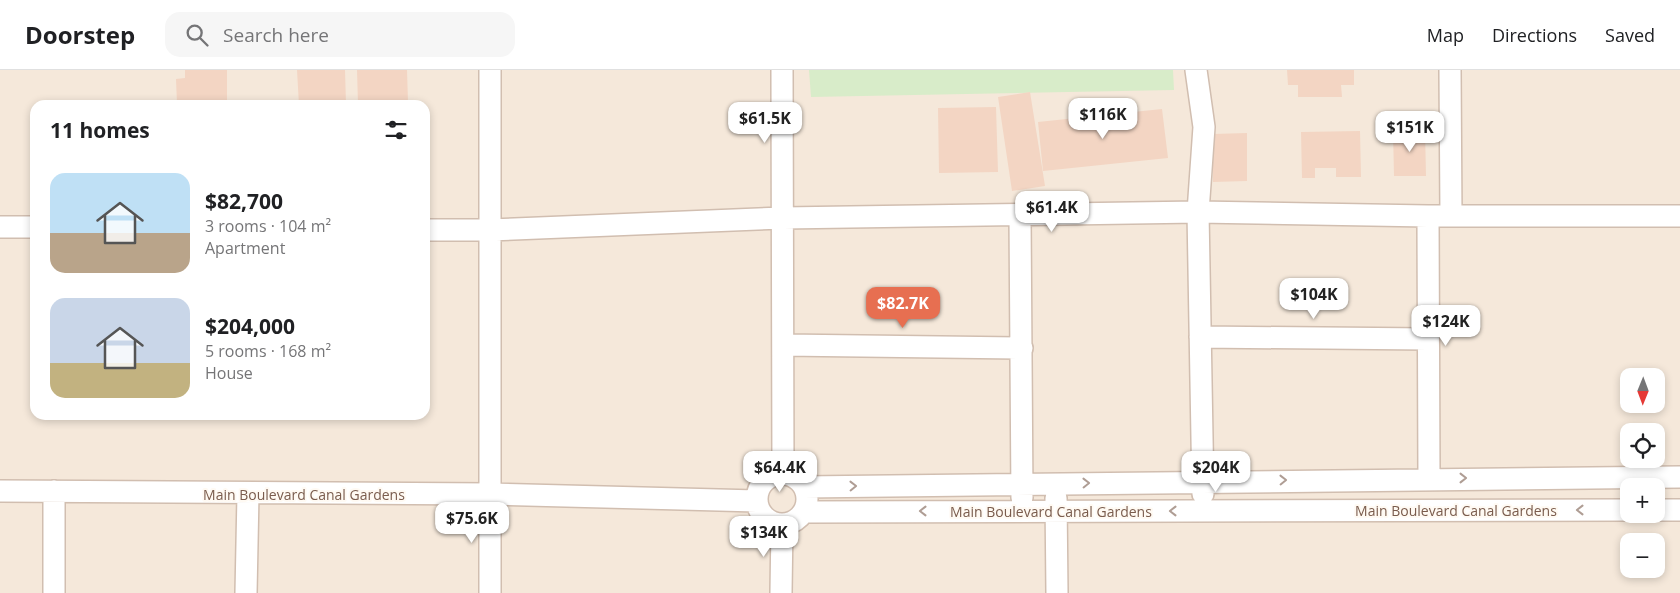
<!DOCTYPE html>
<html lang="en">
<head>
<meta charset="utf-8">
<style>
	:root { --surface:#fff; --page:#f6f6f6; --text:#202124; --muted:#757577; --line:#e0e0e0; --accent:#e76f51 }
	body { margin:0; font-family:"Open Sans",sans-serif; background:var(--page); color:var(--text); height:100vh; display:flex; flex-direction:column; font-size:19px; white-space:nowrap }
	* { box-sizing:border-box; margin:0 }
	p { font-size:16px; color:var(--muted) }
	.icon { flex:none; width:28px; height:28px; fill:none; stroke:currentColor; stroke-width:2; stroke-linecap:round; stroke-linejoin:round }
	.map { position:relative; flex:1; overflow:hidden }
	.details { position:absolute; left:30px; top:30px; width:400px; height:320px; display:flex; flex-direction:column; background:var(--surface); border-radius:15px; box-shadow:0 2px 8px #0003 }
	.details>* { flex:none }
	.needle { width:32px; rotate:181deg }
	.buttons { position:absolute; left:1620px; top:298px; display:grid; gap:10px }
	.buttons a { display:grid; place-items:center; width:45px; height:45px; border-radius:10px; background:var(--surface); box-shadow:0 2px 8px #0003; font-size:25px }
	.price { position:absolute; translate:-50% -42px; padding:0 11px; border-radius:10px; background:#fff; color:#222; font-size:16px; line-height:32px; filter:drop-shadow(0 1px 2px #0008) }
	.price::after { content:''; position:absolute; left:50%; top:30px; width:15px; height:11px; margin-left:-8px; background:inherit; clip-path:polygon(0 0,100% 0,50% 100%) }
	.price.selected { background:var(--accent); color:#fff }
	ul { padding:0; list-style:none }
	li { display:flex; align-items:center; gap:15px; height:125px; padding:0 20px }
	li span { display:grid; place-items:center; flex:none; width:140px; height:100px; border-radius:15px; color:#555 }
	li>.icon { margin-inline-start:auto }
	span .icon { width:60px; height:60px; fill:#fffc; stroke-width:1 }
	li b { font-size:21px }
	h2 { display:flex; justify-content:space-between; align-items:center; height:60px; padding:0 20px; font-size:21px }
	header { display:flex; align-items:center; gap:30px; box-sizing:border-box; height:70px; padding:0 25px; background:var(--surface); border-bottom:1px solid var(--line) }
	header strong { font-size:24px }
	nav { display:flex; gap:28px; margin-inline-start:auto; font-size:18px }
	.search { width:350px; height:45px; background:var(--page); display:flex; align-items:center; gap:12px; box-sizing:border-box; padding:0 18px; border-radius:15px; color:var(--muted); font-size:19px }
	.map>svg:first-child { display:block }
	.residential { fill:#f5e8da; fill-rule:evenodd }
	.green { fill:#d8ecc9 }
	.building { fill:#f3d5c3 }
	.lines { fill:none; stroke-linecap:round; stroke-linejoin:round }
	.street-casing { stroke:#d1beb0; stroke-width:24 }
	.street { stroke:#fff; stroke-width:21 }
	.oneway { stroke:#af9d94 }
	.labels { text-anchor:middle; dominant-baseline:central; stroke-width:4; stroke-linejoin:round; paint-order:stroke }
	.street-label { font-size:14px; fill:#7a5c4d; stroke:#fffaf3 }
</style>
</head>
<body>
<header>
<strong>Doorstep</strong>
<div class="search"><svg class="icon" aria-label="search" viewBox="0 0 24 24"><circle cx="10" cy="10" r="6"/><path d="M15 15l6 6"/></svg>Search here</div>
<nav><a>Map</a><a>Directions</a><a>Saved</a></nav>
</header>
<div class="map">
<svg width="1680" height="523" viewBox="0 0 1680 523">
	<rect width="100%" height="100%" fill="#fdf6ec"/>
	<path class="residential" d="M0,0H1680V523H0ZM35,35H425V345H35ZM1629,306H1656V334H1629ZM1629,361H1656V389H1629ZM1629,416H1656V444H1629ZM1629,471H1656V499H1629Z"/>
	<path class="green" d="M809,0H1173L1174,20L811,27Z"/>
	<path class="building" d="M185,0H227V33L177,34L176,9L185,8Z
		M297,0H345L346,34L299,35Z
		M357,0H407L408,32L358,34Z
		M1287,0H1354V15H1341L1342,27H1298V15H1288Z
		M1030,22L1045,116L1012,121L998,27Z
		M996,37L998,102L939,103L938,38Z
		M1162,39L1168,88L1043,101L1038,52Z
		M1425,60L1426,106H1394L1393,61Z
		M1360,61L1361,107H1336V98H1315V108H1302L1301,62Z
		M1247,63V111L1213,112V64Z"/>
	<g class="lines">
		<g class="street-casing">
			<path id="street" d="M490,0V523
				M782,0L783,403
				M1196,0L1204,57L1198,142L1203,424
				M1450,0L1451,146
				M1020,145L1022,428
				M1428,146L1429,408
				M0,157H35
				M425,160H489L783,148L1198,142L1428,146H1680
				M1200,267L1428,269
				M784,275L1022,278
				M757 429a25 25 0 1 1 50 0a25 25 0 1 1-50 0Z
				M804,417L1680,407
				M0,421L491,424L757,431
				M54,421V523
				M1056,428L1057,523
				M1656,440H1680
				M804,442L1629,440
				M246,523L248,424
				M781,523L782,454"/>
		</g>
		<use href="#street" class="street"/>
	</g>
	<defs><path id="oneway-chevron" d="M-2-3.5L2.5 0L-2 3.5" fill="none" stroke-width="1.6" stroke-linecap="round" stroke-linejoin="round" transform="scale(1.25)"/></defs>
	<g class="oneway">
		<use href="#oneway-chevron" transform="translate(1463 408)"/>
		<use href="#oneway-chevron" transform="translate(1283 410) rotate(-1)"/>
		<use href="#oneway-chevron" transform="translate(1086 413) rotate(-1)"/>
		<use href="#oneway-chevron" transform="translate(853 416) rotate(-1)"/>
		<use href="#oneway-chevron" transform="translate(1580 440) rotate(180)"/>
		<use href="#oneway-chevron" transform="translate(923 441) rotate(180)"/>
		<use href="#oneway-chevron" transform="translate(1173 441) rotate(-180)"/>
	</g>
	<g class="labels">
		<g class="street-label">
			<text x="304" y="424">Main Boulevard Canal Gardens</text>
			<text x="1456" y="440">Main Boulevard Canal Gardens</text>
			<text x="1051" y="441">Main Boulevard Canal Gardens</text>
		</g>
	</g>
</svg>
<div class="buttons">
<a><svg class="needle" viewBox="-14 -14 28 28"><path d="M0-13l5 13h-10z" fill="#e53935"/><path d="M0 13l5-13h-10z" fill="#757577"/></svg></a>
<a><svg class="icon" aria-label="locate" viewBox="0 0 24 24"><circle cx="12" cy="12" r="6"/><path d="M12 2v4M12 18v4M2 12h4M18 12h4"/></svg></a>
<a>+</a>
<a>−</a>
</div>
<b class="price" style="left:1103px;top:70px">$116K</b>
<b class="price" style="left:765px;top:74px">$61.5K</b>
<b class="price" style="left:1410px;top:83px">$151K</b>
<b class="price" style="left:1052px;top:163px">$61.4K</b>
<b class="price" style="left:1314px;top:250px">$104K</b>
<b class="price selected" style="left:903px;top:259px">$82.7K</b>
<b class="price" style="left:1446px;top:277px">$124K</b>
<b class="price" style="left:780px;top:423px">$64.4K</b>
<b class="price" style="left:1216px;top:423px">$204K</b>
<b class="price" style="left:472px;top:474px">$75.6K</b>
<b class="price" style="left:764px;top:488px">$134K</b>
<section class="details">
<h2>11 homes<svg class="icon" aria-label="filters" viewBox="0 0 24 24"><path d="M4 7h16M4 17h16"/><circle cx="9" cy="7" r="2"/><circle cx="15" cy="17" r="2"/></svg></h2>
<ul>
<li><span style="background:linear-gradient(#bfe0f5 60%,#b9a48a 0)"><svg class="icon" aria-label="home" viewBox="0 0 24 24"><path d="M3 11l9-7 9 7M6 9v11h12V9"/></svg></span><div><b>$82,700</b><p>3 rooms · 104 m²</p><p>Apartment</p></div></li>
<li><span style="background:linear-gradient(#c9d6e8 65%,#c2b280 0)"><svg class="icon" aria-label="home" viewBox="0 0 24 24"><path d="M3 11l9-7 9 7M6 9v11h12V9"/></svg></span><div><b>$204,000</b><p>5 rooms · 168 m²</p><p>House</p></div></li>
</ul>
</section>
</div>
</body>
</html>
